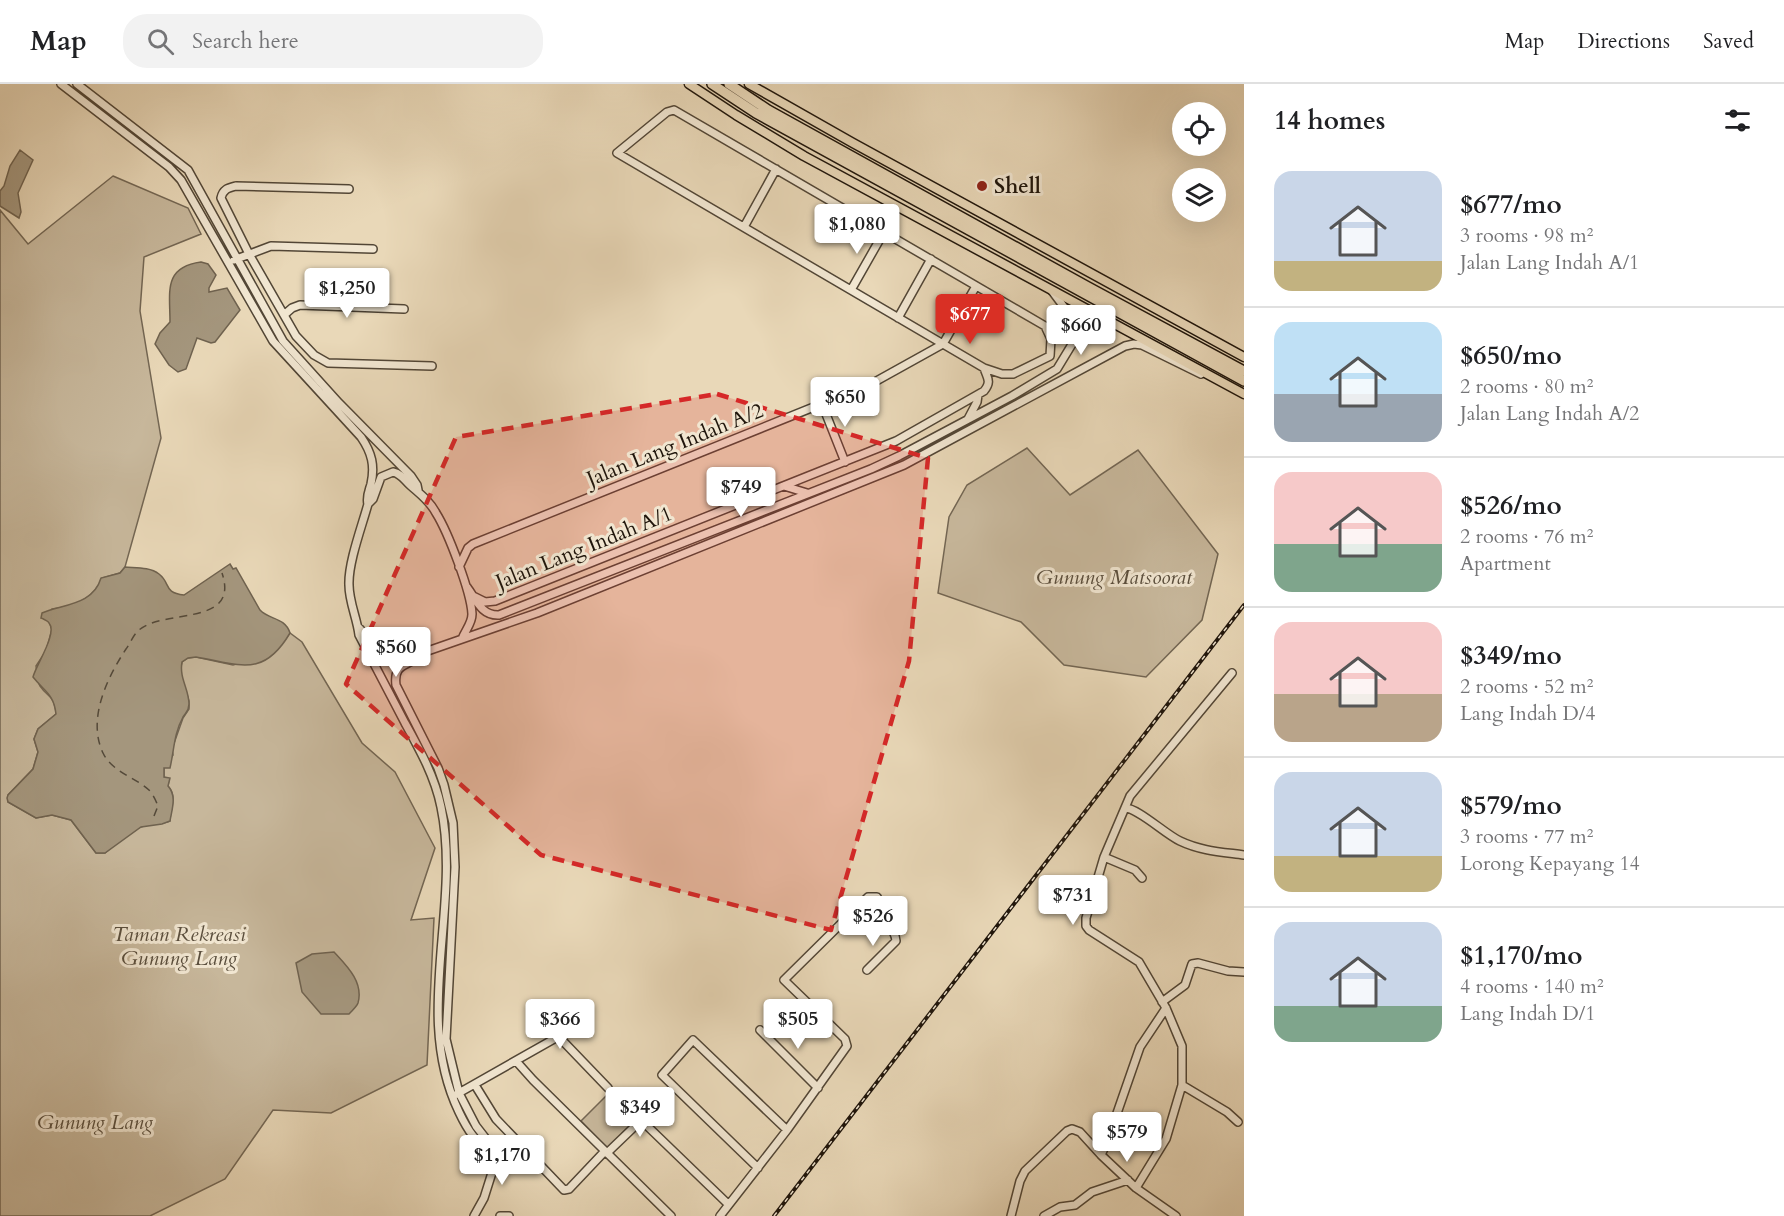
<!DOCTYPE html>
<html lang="en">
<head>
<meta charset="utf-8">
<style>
	:root { --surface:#fff; --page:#f2f2f2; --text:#202124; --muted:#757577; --line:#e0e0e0; --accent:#d93025 }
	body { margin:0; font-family:Cardo,serif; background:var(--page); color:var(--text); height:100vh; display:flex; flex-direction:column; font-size:22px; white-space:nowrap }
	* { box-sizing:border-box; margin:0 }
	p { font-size:20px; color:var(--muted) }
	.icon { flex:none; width:33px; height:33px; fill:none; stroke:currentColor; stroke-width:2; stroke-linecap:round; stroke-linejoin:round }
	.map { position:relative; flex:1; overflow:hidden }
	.details { display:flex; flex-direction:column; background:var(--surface); width:540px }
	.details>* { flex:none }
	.tools { position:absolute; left:1172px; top:18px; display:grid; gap:12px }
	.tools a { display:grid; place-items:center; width:54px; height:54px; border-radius:50%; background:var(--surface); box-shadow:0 6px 24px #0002; font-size:30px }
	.price { position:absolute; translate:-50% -51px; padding:0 14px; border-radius:6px; background:#fff; color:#222; font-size:20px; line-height:39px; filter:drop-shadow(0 2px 3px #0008) }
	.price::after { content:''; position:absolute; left:50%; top:36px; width:18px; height:14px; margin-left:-9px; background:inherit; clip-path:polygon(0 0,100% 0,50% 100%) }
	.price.selected { background:var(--accent); color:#fff }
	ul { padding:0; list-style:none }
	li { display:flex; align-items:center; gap:18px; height:150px; padding:0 30px }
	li+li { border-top:2px solid var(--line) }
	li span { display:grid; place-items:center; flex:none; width:168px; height:120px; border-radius:18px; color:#555 }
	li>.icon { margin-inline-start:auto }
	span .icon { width:72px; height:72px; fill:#fffc; stroke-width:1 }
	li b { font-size:26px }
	h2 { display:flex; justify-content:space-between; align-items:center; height:72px; padding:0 30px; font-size:26px }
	header { display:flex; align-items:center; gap:36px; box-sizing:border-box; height:84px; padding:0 30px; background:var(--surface); border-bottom:2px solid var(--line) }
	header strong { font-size:28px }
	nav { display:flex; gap:33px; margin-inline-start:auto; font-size:21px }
	.search { width:420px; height:54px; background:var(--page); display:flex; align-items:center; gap:15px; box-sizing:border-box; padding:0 21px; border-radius:24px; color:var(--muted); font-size:22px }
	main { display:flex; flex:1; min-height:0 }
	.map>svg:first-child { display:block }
	.green { fill:#c7b79b; stroke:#736653; stroke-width:1.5 }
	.water { fill:#a4967d; stroke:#6f624f; stroke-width:1.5 }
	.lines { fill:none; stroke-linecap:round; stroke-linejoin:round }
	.ferry { stroke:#544939; stroke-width:1.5; stroke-dasharray:8 6; stroke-linecap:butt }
	.minor-casing { stroke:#524636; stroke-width:10 }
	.major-casing { stroke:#1f150b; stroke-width:11 }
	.highway-casing { stroke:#1f150b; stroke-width:12 }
	.minor { stroke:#f1e6d1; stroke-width:7 }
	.major { stroke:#e9d8b8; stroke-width:8 }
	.highway { stroke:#e9d8b8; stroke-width:9 }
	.rail-casing { stroke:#1f150b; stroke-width:4 }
	.rail { stroke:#f1e6d1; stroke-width:1.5; stroke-dasharray:4.5; stroke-linecap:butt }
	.marked { fill:#d62828; fill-opacity:0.2; stroke:#d62828; stroke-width:4.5; stroke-dasharray:12 8; stroke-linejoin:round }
	.poi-dot { fill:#8f2418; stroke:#f1e6d1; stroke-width:2 }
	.labels { text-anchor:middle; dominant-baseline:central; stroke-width:6; stroke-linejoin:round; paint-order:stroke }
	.poi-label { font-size:21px; font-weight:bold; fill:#1f150b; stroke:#f1e6d1; text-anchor:start }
	.street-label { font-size:21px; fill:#1f150b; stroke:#f1e6d1 }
	.park-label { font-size:21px; font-style:italic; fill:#5a4e3d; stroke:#f1e6d1 }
</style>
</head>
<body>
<header>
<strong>Map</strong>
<div class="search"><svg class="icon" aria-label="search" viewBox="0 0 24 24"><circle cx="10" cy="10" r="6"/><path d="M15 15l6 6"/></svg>Search here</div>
<nav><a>Map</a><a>Directions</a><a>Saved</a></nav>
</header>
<main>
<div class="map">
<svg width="1244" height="1132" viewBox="0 0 1244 1132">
	<rect width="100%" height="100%" fill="#e9d8b8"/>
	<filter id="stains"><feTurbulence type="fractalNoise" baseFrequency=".00333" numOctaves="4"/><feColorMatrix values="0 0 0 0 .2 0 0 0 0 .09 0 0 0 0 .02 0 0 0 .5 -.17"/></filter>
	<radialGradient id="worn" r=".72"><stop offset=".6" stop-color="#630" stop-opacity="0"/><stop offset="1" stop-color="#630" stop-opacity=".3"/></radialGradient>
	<path class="green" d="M113,92L188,124L201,150L144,173L140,227L161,354L125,483L120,489L102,494C95,515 72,523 52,525L49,538L52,545L46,567L36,582C37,588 37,597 40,602C49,615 54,610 56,630L38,645L34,655L38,668L33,685L8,711V718L36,734L52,731L71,736L96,769H105C116,760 128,747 141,743C150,739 161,741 170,737C170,724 178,713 168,702L169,696L164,693V684L173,671L172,665L183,634L189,625V617L180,588L182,578L188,574L196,573L233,581L273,570L290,549L302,558L362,659L395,688L435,764L411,836L434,834L427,981L331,1029L273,1026L225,1095L150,1132H0V126L28,160Z
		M1027,364L1070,411L1138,366L1218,470L1202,536L1146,593L1064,581L1021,538L938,509L949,433L967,401Z
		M610,1008L637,1035L607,1064L581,1037Z"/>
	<path class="water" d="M20,66L33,76L18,109L21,128L19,134L0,122V107L4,102L10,82Z
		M201,178L208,180L216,191L209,204V208L227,204L240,226L215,258L211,259L197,254L186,285L178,288L169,281L155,260L160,249L170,238C170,208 163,183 201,178Z
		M230,480L233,485L236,484L260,526C269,536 285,533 290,549C263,595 239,580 196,573L188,574L182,578C179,594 189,605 189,620C189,627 186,628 183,633C174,649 174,667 170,684H164V693L170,694L168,702C177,712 172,725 170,737L162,740L141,743L105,769H96L71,736L52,731L36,734L8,718L7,714L8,711L33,685L38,668L34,655L38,645L56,630C54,610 44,607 33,593C36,581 58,549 49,539C49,538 42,534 41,534L42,529C64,520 93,521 101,494L120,489L125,483C136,484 150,483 159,490C171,499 163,509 184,511Z
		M334,868C346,881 364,898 358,919C357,922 352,927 349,930H321L302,908L296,879L312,870Z"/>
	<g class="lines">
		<path class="ferry" d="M154,732L158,722C156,717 153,710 149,706C135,693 112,688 103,669C87,635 107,594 126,565C130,560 133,551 139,546C165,524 240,543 222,489"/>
		<g class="minor-casing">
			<path id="minor" d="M61,0L169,83L181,96L273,257L361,353C372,369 375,382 371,400C369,407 366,413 368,420C362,442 348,479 349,501C349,518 357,534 359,551C374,580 390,610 405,639C420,666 435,693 441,723C462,823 412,931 459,1028C467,1045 476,1060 493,1068
				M77,0L188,86L283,257L339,319L411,392L417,401L418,406
				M674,26L1045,242L1051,255L1050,272L1013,290H1002L984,284L617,69L667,28Z
				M349,105L236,102C228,104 223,105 221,114L249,170L296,252L314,271L328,279L432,282
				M744,143L776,85
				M234,176L271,162L373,165
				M851,206L884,148
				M284,231L292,224L300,221L404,225
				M898,234L931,175
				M943,260L976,202
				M822,320L845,378
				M968,335L977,318L978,311
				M784,402L807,409
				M368,420L373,415L381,393L393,388C402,390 404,396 411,402C420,410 430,417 436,429C448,448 471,508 472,530C472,540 465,546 462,555
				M459,483L468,464L473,460L871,300L943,260
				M467,503C476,515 481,532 499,531L871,385L899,372L1012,312L1057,285L1074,257L1073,235L1052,207
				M473,512L485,518L495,517L896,357L984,307C992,297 987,294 984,284
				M358,543C366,550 368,560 376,567C390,580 404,565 419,570
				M1125,724C1138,724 1165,750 1180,757C1201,767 1222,768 1244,771
				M1104,773L1135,786L1142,794
				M1162,918L1185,901L1192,880L1198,879L1228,887L1244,888
				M760,946L818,1004
				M559,953L608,1004
				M516,977L533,996L671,1132
				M475,1001L496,1035L564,1106L569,1105L605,1067
				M1182,1001L1227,1028L1238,1038
				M457,1010L577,942
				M641,1036L728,1120
				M607,1069L657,1021
				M1101,1071L1107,1058L1140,963L1166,924
				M758,1084L662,991L693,956L787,1046
				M1136,1104L1166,1055L1182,1001V962L1166,924L1139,878L1089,846L1086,842V834L1104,773L1130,712L1232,589
				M474,1132L484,1114L496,1076L490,1060L476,1042L459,1009L446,955L455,783L453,739L444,701L438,684L396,601C393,577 410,584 419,570L537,529L904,381L1125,262L1134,260L1142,261L1201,290
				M500,1132H509
				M720,1132L787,1046L847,962L845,955L784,896L868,813H877C882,822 882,834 887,841C892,847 895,848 896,857L867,886
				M1011,1132L1020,1097L1025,1087L1067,1047L1072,1045L1080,1048L1101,1071L1136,1104L1176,1132
				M1044,1132L1060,1123L1075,1121L1092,1108L1128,1096"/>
		</g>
		<g class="major-casing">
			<path id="major" d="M689,0L736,31L804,72L1244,310
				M749,0L853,59L1244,273"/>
		</g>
		<g class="highway-casing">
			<path id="highway" d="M712,0L756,29L1244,297
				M729,0L768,26L1088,203L1244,287"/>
		</g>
		<use href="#minor" class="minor"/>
		<use href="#major" class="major"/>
		<use href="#highway" class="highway"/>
		<g class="rail-casing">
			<path id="rail" d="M774,1132L1244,521"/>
		</g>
		<use href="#rail" class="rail"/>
	</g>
	<path class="marked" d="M717,310L928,374L909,577L831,846L541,771L346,600L456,353Z"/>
	<circle class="poi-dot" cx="982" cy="102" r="6"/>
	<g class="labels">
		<g class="poi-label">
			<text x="994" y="102">Shell</text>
		</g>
		<g class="street-label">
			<text transform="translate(675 361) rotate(-22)">Jalan Lang Indah A/2</text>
			<text transform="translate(584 464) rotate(-22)">Jalan Lang Indah A/1</text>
		</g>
		<g class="park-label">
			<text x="1114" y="493">Gunung Matsoorat</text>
			<text x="179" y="850">Taman Rekreasi<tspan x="179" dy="24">Gunung Lang</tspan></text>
			<text x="95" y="1038">Gunung Lang</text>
		</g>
	</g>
	<rect width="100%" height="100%" filter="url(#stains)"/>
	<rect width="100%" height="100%" fill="url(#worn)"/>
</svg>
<div class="tools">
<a><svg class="icon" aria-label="locate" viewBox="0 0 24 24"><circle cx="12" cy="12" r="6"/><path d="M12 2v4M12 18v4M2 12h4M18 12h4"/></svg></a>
<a><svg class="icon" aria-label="layers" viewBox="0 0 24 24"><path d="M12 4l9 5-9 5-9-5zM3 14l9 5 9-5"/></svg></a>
</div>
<b class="price" style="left:857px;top:171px">$1,080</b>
<b class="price" style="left:347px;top:235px">$1,250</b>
<b class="price selected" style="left:970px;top:261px">$677</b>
<b class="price" style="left:1081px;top:272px">$660</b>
<b class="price" style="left:845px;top:344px">$650</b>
<b class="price" style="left:741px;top:434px">$749</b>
<b class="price" style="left:396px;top:594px">$560</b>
<b class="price" style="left:1073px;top:842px">$731</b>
<b class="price" style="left:873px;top:863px">$526</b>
<b class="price" style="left:560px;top:966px">$366</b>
<b class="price" style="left:798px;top:966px">$505</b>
<b class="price" style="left:640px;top:1054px">$349</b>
<b class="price" style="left:1127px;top:1079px">$579</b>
<b class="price" style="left:502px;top:1102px">$1,170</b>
</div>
<section class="details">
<h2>14 homes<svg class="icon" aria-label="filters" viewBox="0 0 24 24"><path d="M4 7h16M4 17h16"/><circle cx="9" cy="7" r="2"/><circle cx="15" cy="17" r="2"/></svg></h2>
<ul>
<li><span style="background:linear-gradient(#c9d6e8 75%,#c2b280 0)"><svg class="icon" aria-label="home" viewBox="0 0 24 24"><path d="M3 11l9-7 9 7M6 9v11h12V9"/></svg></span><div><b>$677/mo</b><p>3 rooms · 98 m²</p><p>Jalan Lang Indah A/1</p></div></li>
<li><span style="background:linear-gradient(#bfe0f5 60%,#9aa5b1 0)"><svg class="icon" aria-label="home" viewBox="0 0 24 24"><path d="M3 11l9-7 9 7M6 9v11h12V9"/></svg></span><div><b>$650/mo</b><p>2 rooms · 80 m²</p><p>Jalan Lang Indah A/2</p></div></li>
<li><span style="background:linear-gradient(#f6c9c9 60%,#7fa58c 0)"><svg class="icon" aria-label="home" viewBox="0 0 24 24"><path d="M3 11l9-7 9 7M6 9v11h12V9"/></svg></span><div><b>$526/mo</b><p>2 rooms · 76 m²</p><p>Apartment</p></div></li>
<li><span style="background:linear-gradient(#f6c9c9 60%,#b9a48a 0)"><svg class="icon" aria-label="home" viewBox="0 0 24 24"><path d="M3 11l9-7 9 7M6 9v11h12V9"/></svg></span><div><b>$349/mo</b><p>2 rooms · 52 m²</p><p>Lang Indah D/4</p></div></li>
<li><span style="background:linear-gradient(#c9d6e8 70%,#c2b280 0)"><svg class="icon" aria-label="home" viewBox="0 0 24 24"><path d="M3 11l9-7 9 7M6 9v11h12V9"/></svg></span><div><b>$579/mo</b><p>3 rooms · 77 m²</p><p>Lorong Kepayang 14</p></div></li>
<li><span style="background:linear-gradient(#c9d6e8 70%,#7fa58c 0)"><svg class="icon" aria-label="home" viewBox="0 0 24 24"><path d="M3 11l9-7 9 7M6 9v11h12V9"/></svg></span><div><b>$1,170/mo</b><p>4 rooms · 140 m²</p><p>Lang Indah D/1</p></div></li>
</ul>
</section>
</main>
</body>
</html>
